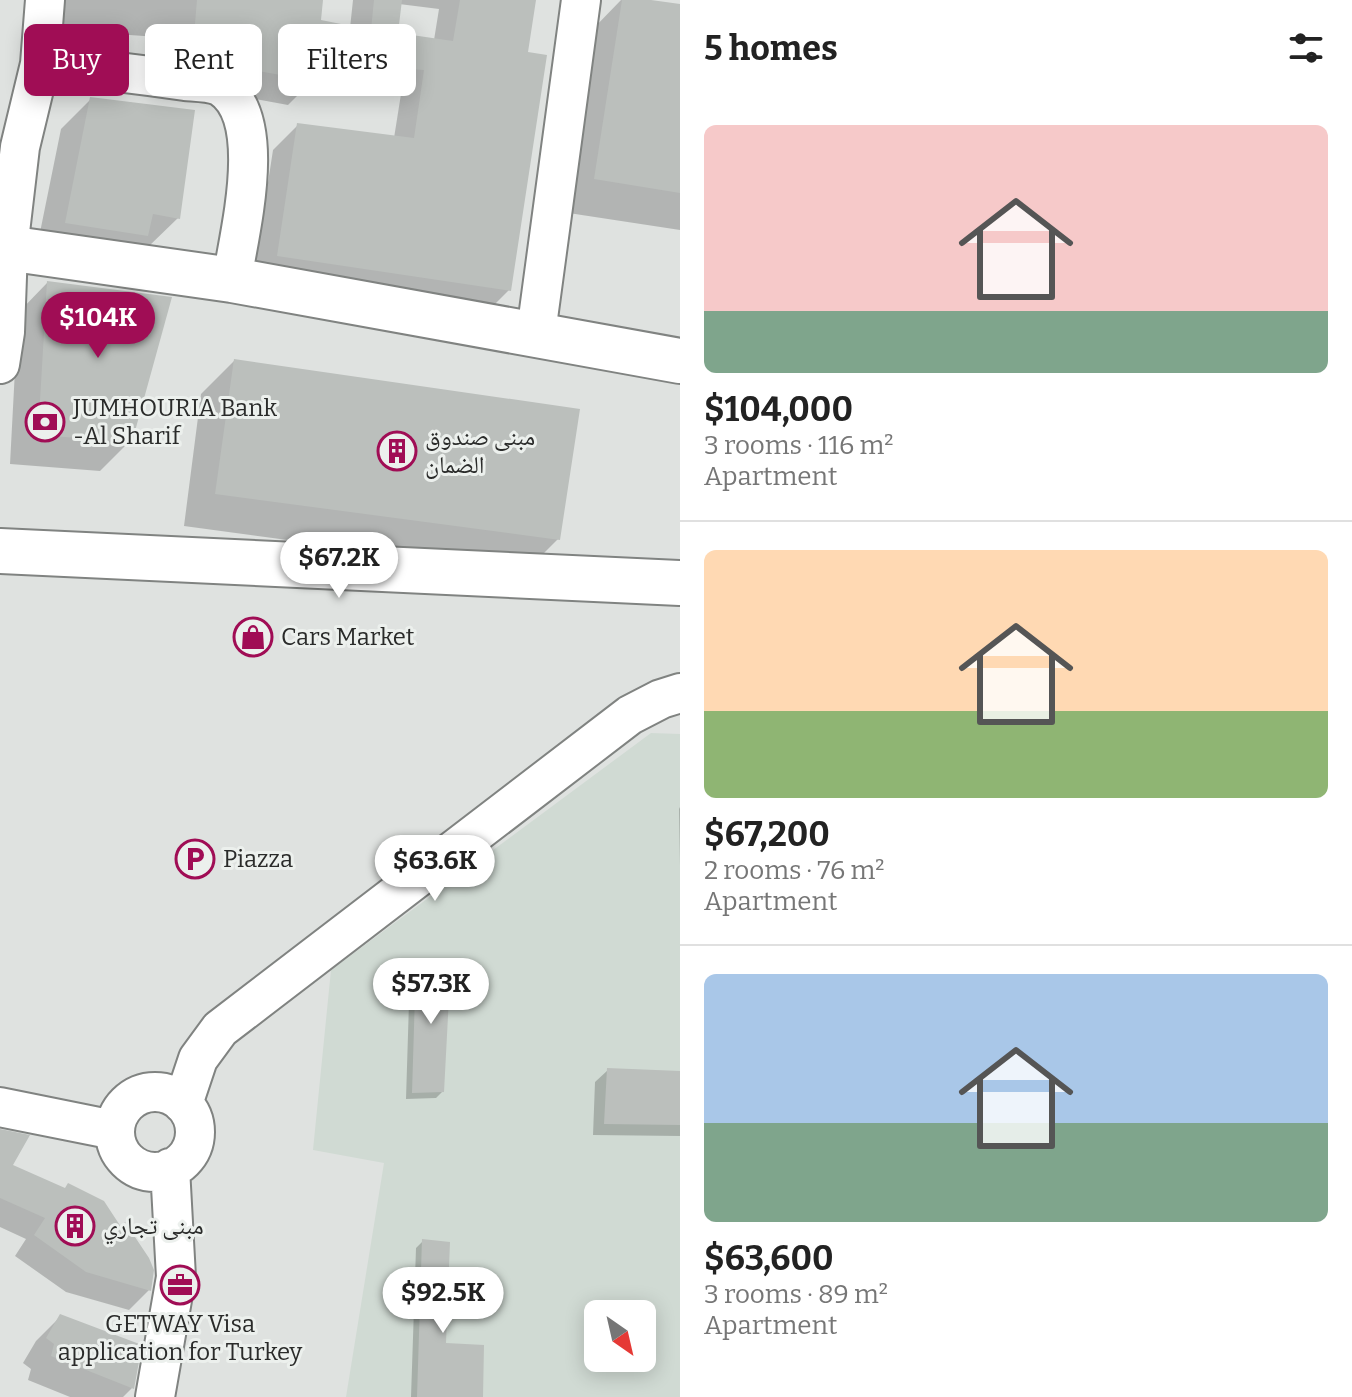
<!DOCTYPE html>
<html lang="en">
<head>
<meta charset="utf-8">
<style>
	:root { --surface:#fff; --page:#f2f2f2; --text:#222; --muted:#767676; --line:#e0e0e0; --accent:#a00d55 }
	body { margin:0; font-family:Bitter,"Noto Naskh Arabic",serif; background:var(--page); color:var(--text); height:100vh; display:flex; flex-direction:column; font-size:30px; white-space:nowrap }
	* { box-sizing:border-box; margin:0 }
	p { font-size:26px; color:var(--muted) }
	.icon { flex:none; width:44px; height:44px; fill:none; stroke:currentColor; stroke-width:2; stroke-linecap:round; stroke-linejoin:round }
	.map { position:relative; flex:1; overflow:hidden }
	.side { display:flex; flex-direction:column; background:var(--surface); width:672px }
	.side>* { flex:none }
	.guide { position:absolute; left:24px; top:24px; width:536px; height:72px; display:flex; gap:16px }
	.needle { width:52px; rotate:146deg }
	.fabs { position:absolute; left:584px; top:1300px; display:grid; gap:16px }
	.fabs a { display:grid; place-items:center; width:72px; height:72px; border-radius:12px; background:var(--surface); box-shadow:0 4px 20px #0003; font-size:40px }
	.price { position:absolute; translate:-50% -68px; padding:0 18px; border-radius:28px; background:#fff; color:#222; font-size:26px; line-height:52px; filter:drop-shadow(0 2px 4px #0008) }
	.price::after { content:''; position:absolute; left:50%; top:48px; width:24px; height:18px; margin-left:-12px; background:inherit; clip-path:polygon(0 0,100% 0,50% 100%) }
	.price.current { background:var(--accent); color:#fff }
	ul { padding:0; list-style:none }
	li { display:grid; align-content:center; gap:16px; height:424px; padding:0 24px }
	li+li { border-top:2px solid var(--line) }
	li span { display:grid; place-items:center; height:248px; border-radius:12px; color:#555 }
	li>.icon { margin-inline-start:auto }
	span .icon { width:144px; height:144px; fill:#fffc; stroke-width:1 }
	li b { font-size:34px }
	h2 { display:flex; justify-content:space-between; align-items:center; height:96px; padding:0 24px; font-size:34px }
	.chip { padding:0 28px; border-radius:12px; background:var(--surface); box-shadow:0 4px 20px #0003; font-size:28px; line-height:72px }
	.chip.current { background:var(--accent); color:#fff }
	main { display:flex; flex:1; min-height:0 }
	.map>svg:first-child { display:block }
	.built { fill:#d0dad3; fill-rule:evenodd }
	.shadow { fill:#0003; fill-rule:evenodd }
	.building { fill:#bbbfbc }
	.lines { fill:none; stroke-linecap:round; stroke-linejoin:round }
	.street-casing { stroke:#808381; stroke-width:42 }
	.secondary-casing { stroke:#808381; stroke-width:48 }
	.street { stroke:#fff; stroke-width:38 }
	.secondary { stroke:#fff; stroke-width:44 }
	.labels { text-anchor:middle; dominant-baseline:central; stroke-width:6; stroke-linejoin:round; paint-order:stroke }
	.poi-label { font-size:24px; fill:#2a2b2a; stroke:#ecf0ed; text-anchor:start }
</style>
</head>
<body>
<main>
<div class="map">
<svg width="680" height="1397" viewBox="0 0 680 1397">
	<rect width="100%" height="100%" fill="#dfe2e0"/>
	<path class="built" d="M651,733L680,734V1397H346L384,1163L313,1150L331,970ZM598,1314H642V1358H598Z"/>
	<path class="shadow" d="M64,0H321L319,22L350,28L353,0H534L525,54L509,290L485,314L253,280L273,150L298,125L394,138L401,94L305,88L288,105L168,83L172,38L59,30ZM399,4L439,9L434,40L396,34Z
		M621,0L680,6V230L562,212L591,31Z
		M91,99L178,218L148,247L36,252L61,129Z
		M47,283L130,441L100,471L10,464L18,313Z
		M234,361L558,539L525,572L184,526L201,394Z
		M680,807V866L679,809Z
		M417,963L442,1092L436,1098L406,1099L410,970Z
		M608,1070L680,1073V1136L593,1135L595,1082Z
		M0,1131L10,1166L149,1290L129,1310L66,1292L15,1256L26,1239L0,1227Z
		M423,1241L444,1345L481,1397H411L416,1248Z
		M60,1317L140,1346L132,1388L123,1397H70L28,1380L31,1369L23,1363L36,1341Z"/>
	<path class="building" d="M197,0H323L321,20L371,30L374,0H402L398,33L453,41L460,0H536L528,52L547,55L511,291L277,256L297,123L414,138L424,70L316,63L314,81L192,59Z
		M622,0H651L680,4V193L594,179Z
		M90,97L195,110L180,219L153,214L148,236L65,223Z
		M47,281L172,297L132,442L38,435Z
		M234,359L580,409L560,540L215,494Z
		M451,959L444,1092L412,1093L416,962Z
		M607,1068L680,1071V1125L604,1124Z
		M0,1129L30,1135L13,1165L65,1188L68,1183L104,1201L121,1227L125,1222L149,1258L154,1270L151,1291L86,1272L34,1235L45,1218L0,1198Z
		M422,1239L450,1242L446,1343L484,1345L483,1397H417Z
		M60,1314L142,1345L134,1389L51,1356L54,1344L46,1338Z"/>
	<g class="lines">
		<g class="street-casing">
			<path id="street" d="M40,64C88,68 137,74 185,81C196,82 212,82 221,87C270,118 239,233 232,280
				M536,333L581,0
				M0,364L5,332L8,249L20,147L40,64L45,0
				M115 1132a40 40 0 1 1 80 0a40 40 0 1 1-80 0Z
				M183,1104L198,1059L220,1029L630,715L661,699L680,693
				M0,1107L114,1130
				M155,1397L176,1277L170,1168"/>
		</g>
		<g class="secondary-casing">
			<path id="secondary" d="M0,247L232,280L680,361
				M0,551L680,583"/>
		</g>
		<use href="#street" class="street"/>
		<use href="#secondary" class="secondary"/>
	</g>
	<defs>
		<g id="bank-ring" transform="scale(2)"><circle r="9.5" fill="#ecf0ed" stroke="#a00d55" stroke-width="1.5"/><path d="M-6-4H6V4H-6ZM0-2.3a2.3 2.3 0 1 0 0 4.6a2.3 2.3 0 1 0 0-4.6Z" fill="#a00d55"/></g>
		<g id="building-ring" transform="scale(2)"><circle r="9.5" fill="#ecf0ed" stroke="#a00d55" stroke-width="1.5"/><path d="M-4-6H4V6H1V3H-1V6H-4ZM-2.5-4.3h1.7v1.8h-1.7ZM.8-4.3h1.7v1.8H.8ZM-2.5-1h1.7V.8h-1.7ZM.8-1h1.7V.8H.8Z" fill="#a00d55"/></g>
		<g id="shop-ring" transform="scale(2)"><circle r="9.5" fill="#ecf0ed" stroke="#a00d55" stroke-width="1.5"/><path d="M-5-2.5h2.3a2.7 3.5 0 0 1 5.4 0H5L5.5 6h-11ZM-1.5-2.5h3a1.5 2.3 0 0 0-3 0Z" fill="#a00d55"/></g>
		<g id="parking-ring" transform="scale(2)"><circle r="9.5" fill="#ecf0ed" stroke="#a00d55" stroke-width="1.5"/><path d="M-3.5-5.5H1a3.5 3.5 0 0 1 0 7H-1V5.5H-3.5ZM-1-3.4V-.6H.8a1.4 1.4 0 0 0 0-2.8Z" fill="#a00d55"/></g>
		<g id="office-ring" transform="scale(2)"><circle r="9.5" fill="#ecf0ed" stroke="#a00d55" stroke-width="1.5"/><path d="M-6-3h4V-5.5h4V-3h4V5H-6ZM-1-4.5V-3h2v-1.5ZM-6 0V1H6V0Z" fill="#a00d55"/></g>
	</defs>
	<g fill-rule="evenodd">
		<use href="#bank-ring" x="45" y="422"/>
		<use href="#building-ring" x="397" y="451"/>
		<use href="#shop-ring" x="253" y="637"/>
		<use href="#parking-ring" x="195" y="859"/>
		<use href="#building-ring" x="75" y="1226"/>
		<use href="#office-ring" x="180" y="1285"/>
	</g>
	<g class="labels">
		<g class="poi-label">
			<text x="73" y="408">JUMHOURIA Bank<tspan x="73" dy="28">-Al Sharif</tspan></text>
			<text x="425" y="437">مبنى صندوق<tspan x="425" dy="28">الضمان</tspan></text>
			<text x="281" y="637">Cars Market</text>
			<text x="223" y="859">Piazza</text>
			<text x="103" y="1226">مبنى تجاري</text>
			<text x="180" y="1324" text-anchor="middle">GETWAY Visa<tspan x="180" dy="28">application for Turkey</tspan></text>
		</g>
	</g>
</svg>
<div class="fabs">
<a><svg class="needle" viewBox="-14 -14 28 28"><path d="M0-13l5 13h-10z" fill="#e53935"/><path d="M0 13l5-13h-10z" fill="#767676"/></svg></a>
</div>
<b class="price current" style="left:98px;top:360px">$104K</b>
<b class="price" style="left:339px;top:600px">$67.2K</b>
<b class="price" style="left:435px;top:903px">$63.6K</b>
<b class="price" style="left:431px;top:1026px">$57.3K</b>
<b class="price" style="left:443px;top:1335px">$92.5K</b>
<div class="guide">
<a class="chip current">Buy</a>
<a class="chip">Rent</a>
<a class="chip">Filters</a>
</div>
</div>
<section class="side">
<h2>5 homes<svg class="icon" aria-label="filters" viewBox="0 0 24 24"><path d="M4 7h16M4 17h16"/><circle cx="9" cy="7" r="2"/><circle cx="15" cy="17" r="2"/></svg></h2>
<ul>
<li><span style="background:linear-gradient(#f6c9c9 75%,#7fa58c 0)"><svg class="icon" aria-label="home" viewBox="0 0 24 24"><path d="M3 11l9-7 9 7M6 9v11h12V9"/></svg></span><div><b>$104,000</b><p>3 rooms · 116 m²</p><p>Apartment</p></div></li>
<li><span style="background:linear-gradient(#ffd9b3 65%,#8fb573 0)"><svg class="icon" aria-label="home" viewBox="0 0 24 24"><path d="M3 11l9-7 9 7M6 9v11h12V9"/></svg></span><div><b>$67,200</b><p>2 rooms · 76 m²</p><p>Apartment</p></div></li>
<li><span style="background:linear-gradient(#a9c7e8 60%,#7fa58c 0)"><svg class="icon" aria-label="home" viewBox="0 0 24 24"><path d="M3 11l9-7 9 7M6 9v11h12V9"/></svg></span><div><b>$63,600</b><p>3 rooms · 89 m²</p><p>Apartment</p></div></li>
</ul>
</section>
</main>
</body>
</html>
